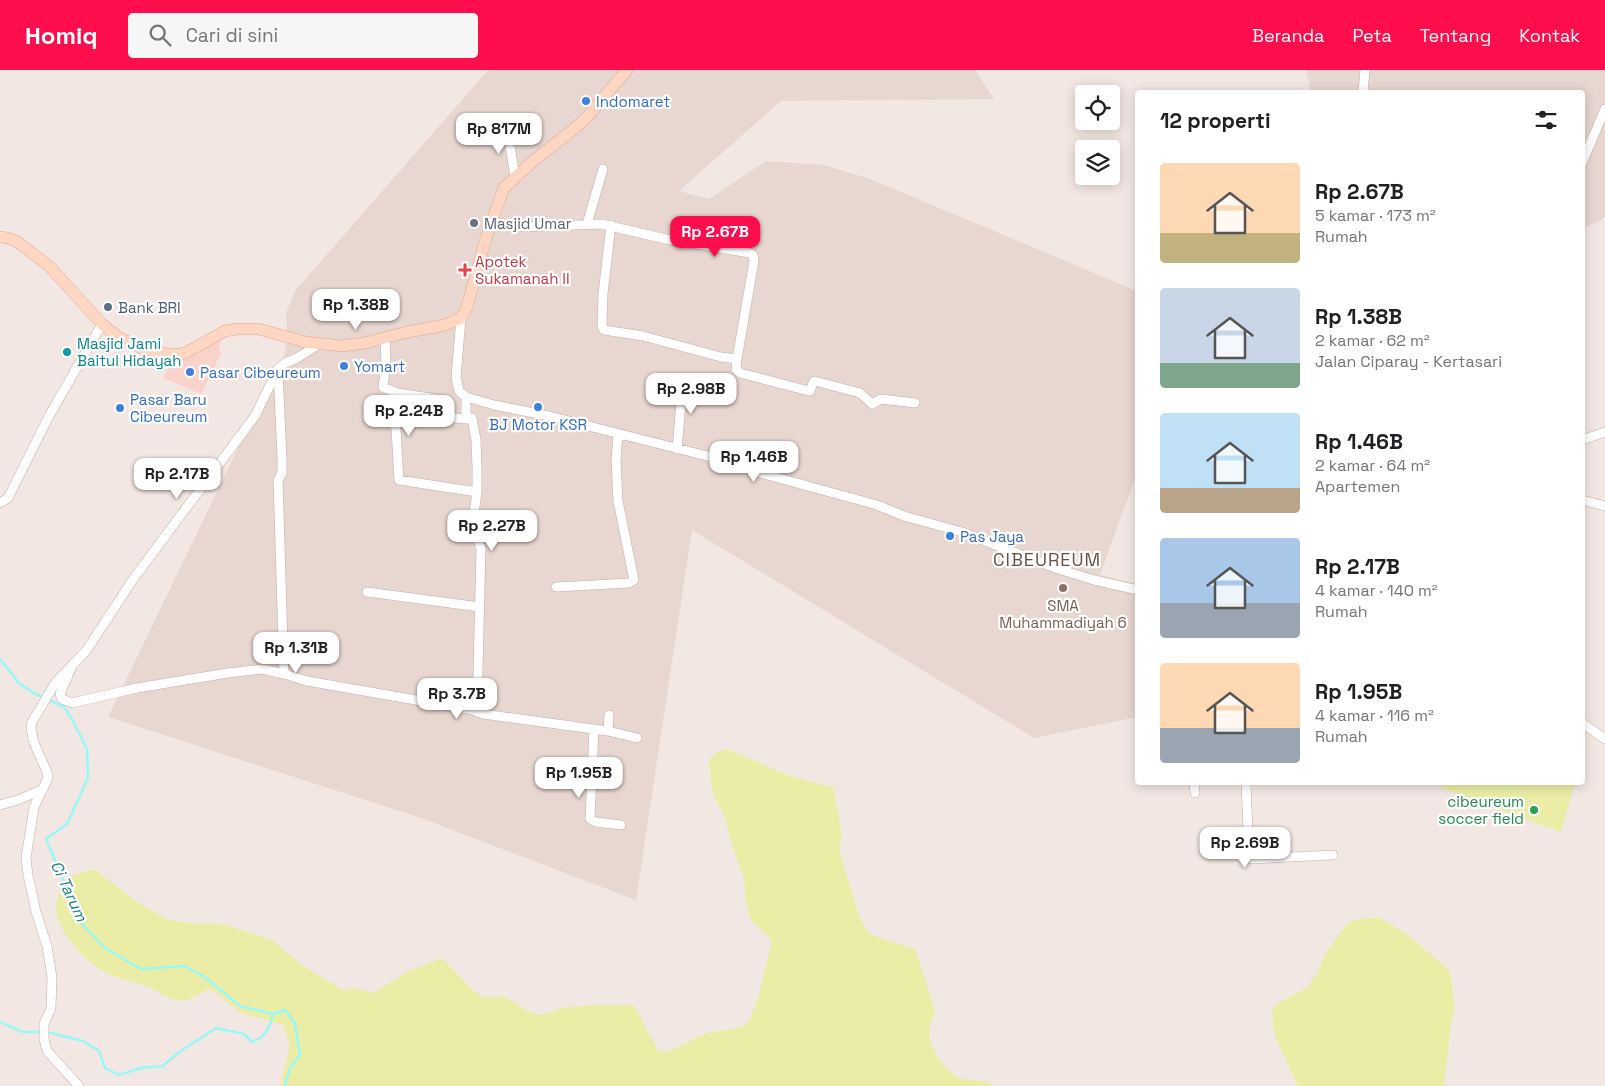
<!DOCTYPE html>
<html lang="id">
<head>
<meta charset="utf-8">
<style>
	:root { --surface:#fff; --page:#f6f6f6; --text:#202124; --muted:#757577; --accent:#ff0e4e }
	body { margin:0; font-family:"Space Grotesk",sans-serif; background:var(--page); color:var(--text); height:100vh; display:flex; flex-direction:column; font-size:19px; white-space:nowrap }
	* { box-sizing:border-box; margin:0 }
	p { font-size:16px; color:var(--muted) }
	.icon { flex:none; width:28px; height:28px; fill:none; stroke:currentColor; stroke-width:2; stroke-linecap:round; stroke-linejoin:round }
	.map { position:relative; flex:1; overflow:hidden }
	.side { position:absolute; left:1135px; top:20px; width:450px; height:695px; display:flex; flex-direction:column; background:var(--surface); border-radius:5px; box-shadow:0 2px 12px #0003 }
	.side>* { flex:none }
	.buttons { position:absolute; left:1075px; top:15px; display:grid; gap:10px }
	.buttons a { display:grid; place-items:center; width:45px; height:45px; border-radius:5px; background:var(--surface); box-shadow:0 2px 12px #0003; font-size:25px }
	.price { position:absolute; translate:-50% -42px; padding:0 11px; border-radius:10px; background:#fff; color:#222; font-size:16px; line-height:32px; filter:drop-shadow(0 1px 2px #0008) }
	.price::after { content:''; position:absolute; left:50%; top:30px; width:15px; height:11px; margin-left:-8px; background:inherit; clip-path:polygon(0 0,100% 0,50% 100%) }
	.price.current { background:var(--accent); color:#fff }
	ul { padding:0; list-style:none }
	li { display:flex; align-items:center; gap:15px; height:125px; padding:0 25px }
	li span { display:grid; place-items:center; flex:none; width:140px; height:100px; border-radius:5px; color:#555 }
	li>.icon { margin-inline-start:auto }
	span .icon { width:60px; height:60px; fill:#fffc; stroke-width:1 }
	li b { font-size:21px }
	h2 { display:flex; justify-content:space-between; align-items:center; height:60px; padding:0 25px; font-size:21px }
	header { display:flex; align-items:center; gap:30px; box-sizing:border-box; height:70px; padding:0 25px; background:var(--accent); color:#fff }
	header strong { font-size:24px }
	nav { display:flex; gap:28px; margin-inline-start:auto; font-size:18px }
	.search { width:350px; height:45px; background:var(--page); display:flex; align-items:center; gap:12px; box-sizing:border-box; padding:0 18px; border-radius:5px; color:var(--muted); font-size:19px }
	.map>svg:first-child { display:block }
	.residential { fill:#e8d6d0 }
	.commercial { fill:#f9d2cb }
	.green { fill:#ebeda6 }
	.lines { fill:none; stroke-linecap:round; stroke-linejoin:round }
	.stream { stroke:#97f8f7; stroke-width:2.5 }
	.street-casing { stroke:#c3aea7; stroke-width:10 }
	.secondary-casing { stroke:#dfaa91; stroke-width:12 }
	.street { stroke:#fff; stroke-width:9 }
	.secondary { stroke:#ffd6c1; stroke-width:11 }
	.shop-dot { fill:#3f7fe0; stroke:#fff; stroke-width:2 }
	.worship-dot { fill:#6b7280; stroke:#fff; stroke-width:2 }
	.health-dot { fill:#e0444e; stroke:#fff; stroke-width:2 }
	.service-dot { fill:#5c6f8a; stroke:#fff; stroke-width:2 }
	.culture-dot { fill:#0f9aa8; stroke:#fff; stroke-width:2 }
	.education-dot { fill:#8d6e63; stroke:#fff; stroke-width:2 }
	.leisure-dot { fill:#2e9e5b; stroke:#fff; stroke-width:2 }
	.labels { text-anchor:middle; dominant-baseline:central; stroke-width:4.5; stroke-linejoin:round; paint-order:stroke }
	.shop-label { font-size:15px; fill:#366cbe; stroke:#fff; text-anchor:start }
	.worship-label { font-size:15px; fill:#5b616d; stroke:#fff; text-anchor:start }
	.health-label { font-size:15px; fill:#be3a42; stroke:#fff; text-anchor:start }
	.service-label { font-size:15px; fill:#4e5e75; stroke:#fff; text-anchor:start }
	.culture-label { font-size:15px; fill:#0d838f; stroke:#fff; text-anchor:start }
	.education-label { font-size:15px; fill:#785e54; stroke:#fff }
	.leisure-label { font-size:15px; fill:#27864d; stroke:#fff; text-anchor:end }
	.water-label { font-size:16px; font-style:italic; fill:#1b8081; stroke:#fff }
	.quarter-label { font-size:18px; letter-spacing:1px; fill:#6a4e48; stroke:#fff }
</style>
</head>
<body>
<header>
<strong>Homiq</strong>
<div class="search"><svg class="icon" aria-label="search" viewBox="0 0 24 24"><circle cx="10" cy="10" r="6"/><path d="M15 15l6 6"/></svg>Cari di sini</div>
<nav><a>Beranda</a><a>Peta</a><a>Tentang</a><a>Kontak</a></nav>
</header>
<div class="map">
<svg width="1605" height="1016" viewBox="0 0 1605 1016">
	<rect width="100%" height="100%" fill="#f3e7e3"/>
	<path class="residential" d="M488,0H975L994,29L781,31L679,121L709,129L766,91L824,95L870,109L1137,221V403L1100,505L1137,514V647L1034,668L692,460L636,830L421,748L108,647L273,306L284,286L287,270L286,243L295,221Z
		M1306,0H1605V146L1601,150L1583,158L1582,22H1311Z"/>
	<path class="commercial" d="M221,268L219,281L221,284L216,292V296L201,324L164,308L172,290L187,288Z"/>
	<path class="green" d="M727,679L790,706L833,717L842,765L839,779L860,849L868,862L874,866L915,879C921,898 931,922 934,941C935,946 931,951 930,956C927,973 939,992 952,1003C964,1015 983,1006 994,1016H280L290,975L283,955L239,942L215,922L208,919C202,922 194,928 187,930C173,933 159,922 148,917C136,912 123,910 111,905C90,897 57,862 56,839C55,829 63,817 67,807L94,799L140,834L169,850L189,853L222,854L272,870L303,896L345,921L352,918L373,923L405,903L442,888L473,920L482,927H506L524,939L535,944H544L562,938L592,935H634L659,982C675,982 690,969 705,964C716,959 732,962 743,956C757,948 766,894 770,877L772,870L751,850L746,834L744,809L731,772L725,747L714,726L712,718L709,693L712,686L719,681Z
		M1442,713V712L1575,713L1561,762L1441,718Z
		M1378,847L1407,864L1450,901L1455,938L1451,953L1444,1016H1298L1275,967L1272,942L1275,935L1308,917L1317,903L1327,881L1347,854L1354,850Z"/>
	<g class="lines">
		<path class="stream" d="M0,589L19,613L32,622L64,637L73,651L87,679L88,707L80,726L67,754L46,769L82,854L105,878L141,899L185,896L206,908L240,936L273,944L285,940L295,953L300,985L290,998L285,1014V1016
			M0,952L23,962H42
			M47,962L83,971L99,981L105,998L119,1005L141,998L163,996L179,982L216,958L244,964L252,972C266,967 270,958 273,944"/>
		<g class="street-casing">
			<path id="street" d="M1363,22L1365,0
				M510,65V76L515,107
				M1582,93L1605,39
				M492,152L523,157L601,154L666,169L750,183L753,185L754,191L737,289L721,287L643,266L604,260L602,256L603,224L611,155
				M587,154L603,99
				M461,248L456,307L459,321L466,327L494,335L549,346L723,390L764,404L877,435L904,446L962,462L1058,499L1094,510L1138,520
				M385,268L386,295L383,317L397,323
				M737,289L736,299L740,303L809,321H810L813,313L815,311L860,323L872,334L881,329L915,333
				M466,327V349L472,348L476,370L477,398V422L473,452L481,479L477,641
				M466,349L435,346L437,329L397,323L394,354L396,359L399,410L477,422
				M1582,370L1605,362
				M677,379L683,310
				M1582,430L1605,436
				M0,433L8,428L49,346L102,254
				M556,517L629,513L634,510L618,431L616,391L618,364
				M367,522L480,537
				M71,599L60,624L62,629L72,633L137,618L228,603L263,599L284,604L278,410L282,403V388L278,301
				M284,604L307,611L473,640L483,644L608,661L637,668
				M1582,653L1605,669
				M594,660L590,749L596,752L621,755
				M608,661L609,645
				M1194,712L1195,723
				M1246,712L1249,785L1251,789L1333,785
				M0,735L18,730L43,719
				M79,1016L47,981L44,969V954L51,938L52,907L47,876L36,842L28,805L26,788L34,737L48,708L47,702L34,673L31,658L32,652L56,612L86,581L134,508L255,346L278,299L285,293L297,288L319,274"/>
		</g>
		<g class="secondary-casing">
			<path id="secondary" d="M0,167L7,168L16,171L23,176L50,197L102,254L118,267L148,281L175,285L185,283L225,261L236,259H259L305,272L342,276L365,273L403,263L445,255L461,248L467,237L486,168L504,118L533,91L574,59L587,47L627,0"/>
		</g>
		<use href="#street" class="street"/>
		<use href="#secondary" class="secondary"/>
	</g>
	<g class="shop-dot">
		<circle cx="586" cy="31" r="5"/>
		<circle cx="344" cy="296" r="5"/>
		<circle cx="190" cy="302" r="5"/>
		<circle cx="538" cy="337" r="5"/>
		<circle cx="120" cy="338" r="5"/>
		<circle cx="950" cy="466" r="5"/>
	</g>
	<circle class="worship-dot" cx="474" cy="153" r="5"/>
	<path class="health-dot" d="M462.5 192.5h5v5h5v5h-5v5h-5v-5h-5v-5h5z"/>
	<circle class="service-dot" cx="108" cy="237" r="5"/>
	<circle class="culture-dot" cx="67" cy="282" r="5"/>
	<circle class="education-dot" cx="1063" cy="518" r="5"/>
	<circle class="leisure-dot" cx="1534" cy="740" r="5"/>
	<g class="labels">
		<g class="shop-label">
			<text x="596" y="31">Indomaret</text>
			<text x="354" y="296">Yomart</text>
			<text x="200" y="302">Pasar Cibeureum</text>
			<text x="130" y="329">Pasar Baru<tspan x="130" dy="17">Cibeureum</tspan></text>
			<text x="538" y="354" text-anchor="middle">BJ Motor KSR</text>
			<text x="960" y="466">Pas Jaya</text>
		</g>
		<g class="worship-label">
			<text x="484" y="153">Masjid Umar</text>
		</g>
		<g class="health-label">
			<text x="475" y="191">Apotek<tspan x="475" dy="17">Sukamanah II</tspan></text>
		</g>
		<g class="service-label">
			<text x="118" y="237">Bank BRI</text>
		</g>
		<g class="culture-label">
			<text x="77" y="273">Masjid Jami<tspan x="77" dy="17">Baitul Hidayah</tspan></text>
		</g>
		<g class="education-label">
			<text x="1063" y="535">SMA<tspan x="1063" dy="17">Muhammadiyah 6</tspan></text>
		</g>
		<g class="leisure-label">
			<text x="1524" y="731">cibeureum<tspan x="1524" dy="17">soccer field</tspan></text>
		</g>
		<g class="water-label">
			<text transform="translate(69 821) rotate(65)">Ci Tarum</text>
		</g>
		<g class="quarter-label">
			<text x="1047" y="489">CIBEUREUM</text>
		</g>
	</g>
</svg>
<div class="buttons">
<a><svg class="icon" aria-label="locate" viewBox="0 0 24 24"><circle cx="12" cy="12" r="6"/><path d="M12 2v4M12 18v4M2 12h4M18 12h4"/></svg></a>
<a><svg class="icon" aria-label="layers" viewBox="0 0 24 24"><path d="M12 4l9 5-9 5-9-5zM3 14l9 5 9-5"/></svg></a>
</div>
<b class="price" style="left:499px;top:85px">Rp 817M</b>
<b class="price current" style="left:715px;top:188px">Rp 2.67B</b>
<b class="price" style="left:356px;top:261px">Rp 1.38B</b>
<b class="price" style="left:691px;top:345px">Rp 2.98B</b>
<b class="price" style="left:409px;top:367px">Rp 2.24B</b>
<b class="price" style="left:754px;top:413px">Rp 1.46B</b>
<b class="price" style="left:177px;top:430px">Rp 2.17B</b>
<b class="price" style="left:492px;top:482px">Rp 2.27B</b>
<b class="price" style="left:296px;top:604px">Rp 1.31B</b>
<b class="price" style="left:457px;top:650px">Rp 3.7B</b>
<b class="price" style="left:579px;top:729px">Rp 1.95B</b>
<b class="price" style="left:1245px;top:799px">Rp 2.69B</b>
<section class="side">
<h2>12 properti<svg class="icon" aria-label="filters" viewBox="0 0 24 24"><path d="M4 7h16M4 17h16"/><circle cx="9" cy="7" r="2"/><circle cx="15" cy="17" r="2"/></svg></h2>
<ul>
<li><span style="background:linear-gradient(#ffd9b3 70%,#c2b280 0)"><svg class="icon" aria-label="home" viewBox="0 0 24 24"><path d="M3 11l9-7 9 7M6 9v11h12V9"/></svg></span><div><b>Rp 2.67B</b><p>5 kamar · 173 m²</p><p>Rumah</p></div></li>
<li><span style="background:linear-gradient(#c9d6e8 75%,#7fa58c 0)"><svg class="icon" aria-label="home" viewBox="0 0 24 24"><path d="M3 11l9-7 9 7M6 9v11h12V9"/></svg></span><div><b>Rp 1.38B</b><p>2 kamar · 62 m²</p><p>Jalan Ciparay - Kertasari</p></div></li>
<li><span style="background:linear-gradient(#bfe0f5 75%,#b9a48a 0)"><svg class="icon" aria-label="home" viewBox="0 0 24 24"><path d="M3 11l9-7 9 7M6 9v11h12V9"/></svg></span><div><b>Rp 1.46B</b><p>2 kamar · 64 m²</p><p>Apartemen</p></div></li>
<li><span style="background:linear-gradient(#a9c7e8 65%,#9aa5b1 0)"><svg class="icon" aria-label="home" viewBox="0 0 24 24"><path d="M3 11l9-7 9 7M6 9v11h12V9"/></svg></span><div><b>Rp 2.17B</b><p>4 kamar · 140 m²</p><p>Rumah</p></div></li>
<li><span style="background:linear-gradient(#ffd9b3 65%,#9aa5b1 0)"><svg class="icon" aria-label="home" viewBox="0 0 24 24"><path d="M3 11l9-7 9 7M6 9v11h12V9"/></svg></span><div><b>Rp 1.95B</b><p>4 kamar · 116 m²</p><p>Rumah</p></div></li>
</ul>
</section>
</div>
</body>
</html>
